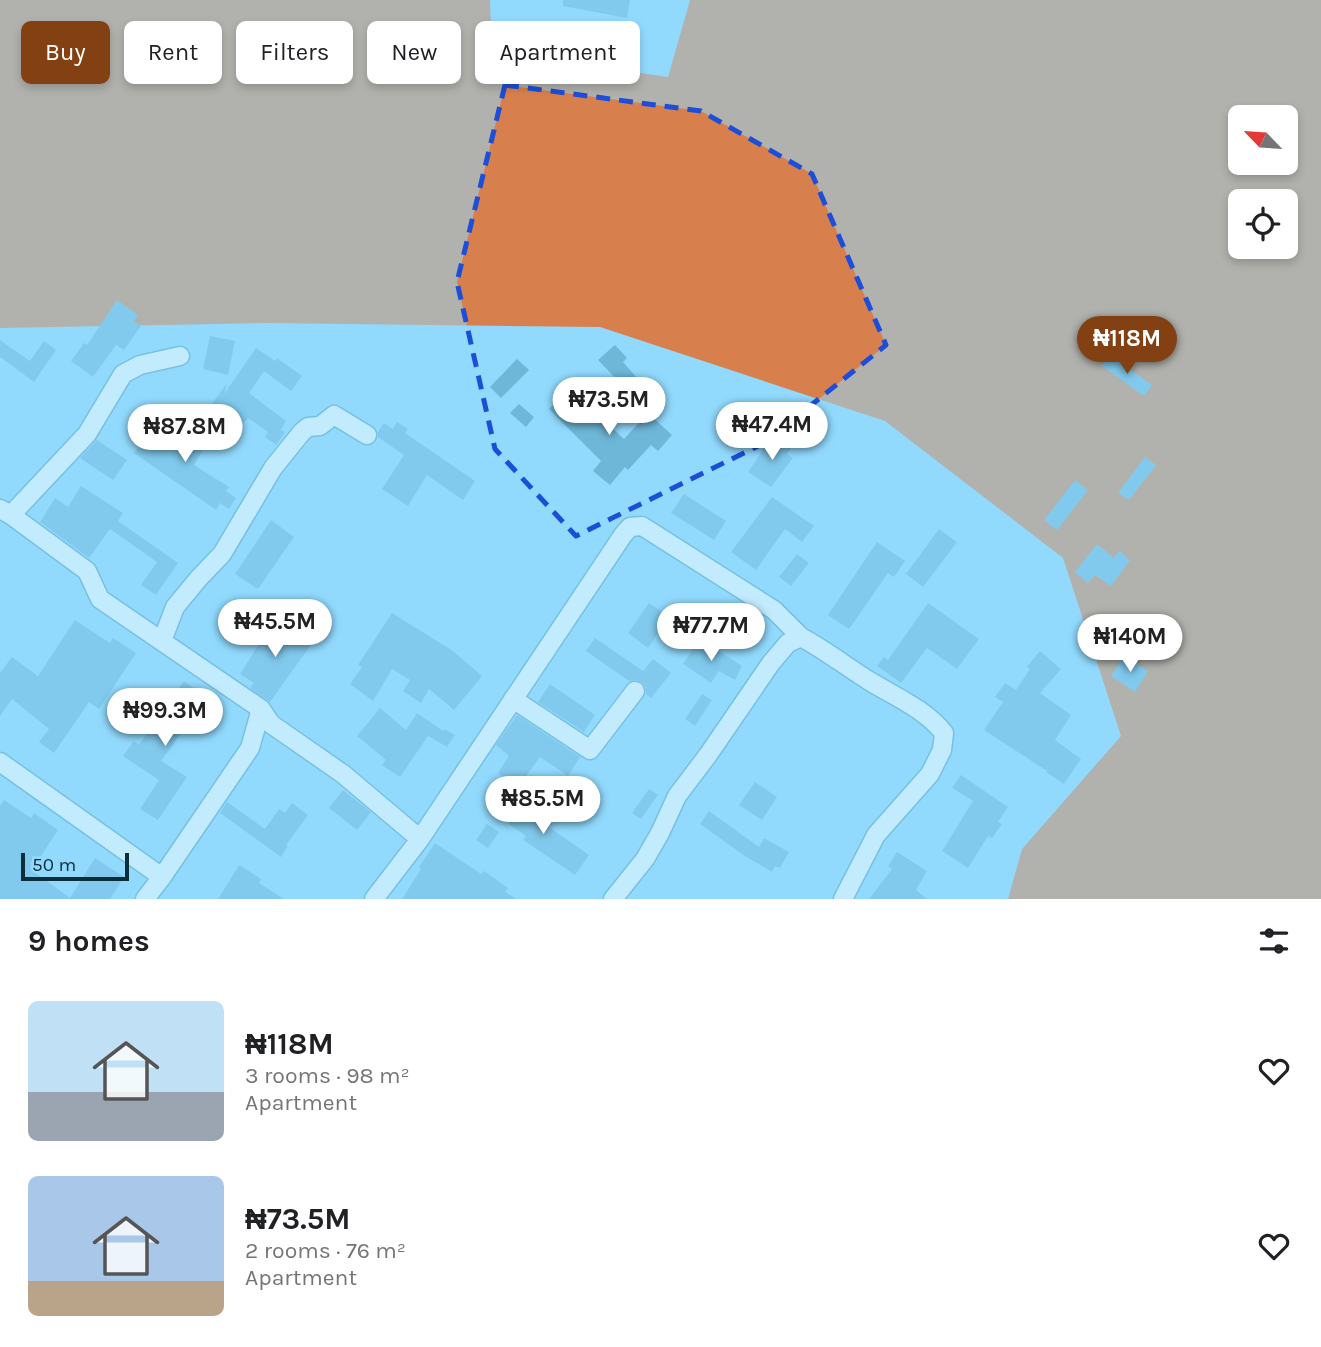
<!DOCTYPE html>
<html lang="en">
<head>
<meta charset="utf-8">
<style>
	:root { --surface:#fff; --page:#f2f2f2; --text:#202124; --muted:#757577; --accent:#834012 }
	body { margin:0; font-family:Karla,sans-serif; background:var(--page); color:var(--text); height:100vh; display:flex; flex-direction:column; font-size:26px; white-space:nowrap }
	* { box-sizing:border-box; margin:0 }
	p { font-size:23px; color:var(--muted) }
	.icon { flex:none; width:38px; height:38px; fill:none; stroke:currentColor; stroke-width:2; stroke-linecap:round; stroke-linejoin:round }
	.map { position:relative; height:899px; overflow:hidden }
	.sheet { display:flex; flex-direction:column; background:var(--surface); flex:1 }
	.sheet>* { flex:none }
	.banner { position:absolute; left:21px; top:21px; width:700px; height:63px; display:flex; gap:14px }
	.needle { width:46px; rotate:295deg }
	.tools { position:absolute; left:1228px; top:105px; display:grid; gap:14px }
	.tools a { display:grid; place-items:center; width:70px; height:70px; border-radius:10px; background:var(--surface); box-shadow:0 4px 10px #0003; font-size:35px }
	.scale { position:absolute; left:21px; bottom:18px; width:108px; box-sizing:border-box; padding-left:7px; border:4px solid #0e2d3b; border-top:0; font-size:19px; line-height:24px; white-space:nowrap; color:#0e2d3b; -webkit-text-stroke:5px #91dafe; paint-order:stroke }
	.price { position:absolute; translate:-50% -60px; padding:0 16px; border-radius:24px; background:#fff; color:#222; font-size:23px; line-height:46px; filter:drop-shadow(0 2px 4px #0008) }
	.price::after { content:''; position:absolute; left:50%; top:42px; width:21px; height:16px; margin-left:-10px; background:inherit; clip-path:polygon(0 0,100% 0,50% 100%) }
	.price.active { background:var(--accent); color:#fff }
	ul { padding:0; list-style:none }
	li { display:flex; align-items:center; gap:21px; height:175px; padding:0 28px }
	li span { display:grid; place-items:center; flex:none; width:196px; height:140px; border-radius:10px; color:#555 }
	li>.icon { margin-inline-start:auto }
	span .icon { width:84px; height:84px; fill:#fffc; stroke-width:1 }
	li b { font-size:30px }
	h2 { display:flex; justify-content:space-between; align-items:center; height:84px; padding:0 28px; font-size:30px }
	.chip { padding:0 24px; border-radius:10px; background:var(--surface); box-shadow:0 4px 10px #0003; font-size:24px; line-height:63px }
	.chip.active { background:var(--accent); color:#fff }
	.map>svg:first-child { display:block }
	.forest { fill:#d7804d; fill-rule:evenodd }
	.building { fill:#6eb7d9 }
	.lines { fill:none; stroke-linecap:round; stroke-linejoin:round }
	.minor-casing { stroke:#57a0c1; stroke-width:21 }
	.minor { stroke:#fff; stroke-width:18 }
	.marked { fill:none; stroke:#1d4ed8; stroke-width:5; stroke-dasharray:14 9; stroke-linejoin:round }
</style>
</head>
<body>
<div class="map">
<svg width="1321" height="899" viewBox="0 0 1321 899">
	<rect width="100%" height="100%" fill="#91dafe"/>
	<path class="forest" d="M0,0H490L492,51L668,77L690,0H1321V899H1008L1022,849L1121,736L1063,558L885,421L600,327L265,323L0,328ZM1241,117H1286V163H1241ZM1241,201H1286V247H1241Z"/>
	<path class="building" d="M563,0H630L627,18L563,6Z
		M117,300L138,315L134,321L141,326L124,350L116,345L93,377L71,361L84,343L87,345Z
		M210,336L235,341L228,375L203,369Z
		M0,340L30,361L44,341L56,350L34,382L0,357Z
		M615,345L627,358L623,362L636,377L624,387L598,360Z
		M256,348L275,361L277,358L302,376L291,391L264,371L249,393L286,421L281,430L285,432L276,445L265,437L268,432L248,418L238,429L209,408L227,383L224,394Z
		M1110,355L1152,385L1144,396L1102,366Z
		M517,359L529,370L501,398L490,387Z
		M569,389L596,417L598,415L624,439L648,413L672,435L658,451L651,445L628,470L625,467L610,485L593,471L601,461L549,409Z
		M519,404L534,417L526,427L510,413Z
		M397,422L408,429L405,433L475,481L463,500L427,475L408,506L382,489L404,455L378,437V432L384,423L393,429Z
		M192,423L212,436L194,465L229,487L226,491L236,498L229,509L220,503L216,510L134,453L152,428L177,444L180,440L181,441Z
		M782,438L793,445L787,454L793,458L771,487L748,472L769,441L776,446Z
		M97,440L127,460L113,480L80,458Z
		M1145,457L1156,465L1129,500L1118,493Z
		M1075,480L1088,490L1057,530L1044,520Z
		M81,486L123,513L118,521L178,563L156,595L141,585L157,562L110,529L89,558L40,522L55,498L68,507Z
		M684,494L726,521L714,540L671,513Z
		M772,497L814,526L802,542L785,529L756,570L731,552Z
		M271,520L294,537L258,589L235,574Z
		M939,529L957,542L923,587L906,574Z
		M877,542L905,561L894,577L888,573L849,629L828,615Z
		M1097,544L1114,558L1119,551L1130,560L1111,586L1095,575L1088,583L1075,572Z
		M797,554L809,563L791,586L779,577Z
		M649,603L669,617L648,648L628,633Z
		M928,603L979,639L957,669L927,648L901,683L877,666L884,657L888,660Z
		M392,613L453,651L482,676L454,710L429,689L421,703L403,691L410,680L392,669L373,701L350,684L362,667L358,665Z
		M276,617L313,642L270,702L250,688L254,683L240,674Z
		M75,620L110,643L113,638L136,653L99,709L89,702L54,753L39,742L49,729L12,699L0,716V673L12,657L38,676Z
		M595,638L643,671L653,659L671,673L651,698L646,694V687L641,682L636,680L629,681L586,651Z
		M700,639L742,666L735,680L719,671L711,683L683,664Z
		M1040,651L1061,669L1040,693L1071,715L1055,740L1081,759L1064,784L1046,772L1047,771L984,730L1003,702L995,697L1005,683L1016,690L1030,669L1027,667Z
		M1124,656L1148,671L1135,692L1111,676Z
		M184,681L207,697L161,761L187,777L158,820L140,809L159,780L123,756L134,741L139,745Z
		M550,684L595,715L584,732L538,702Z
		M702,694L712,700L695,726L685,719Z
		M380,708L406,730L417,713L443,731L444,729L455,735L447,747L428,736L400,777L382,765L386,760L357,736Z
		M517,715L580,757L568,776L540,757L518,787L498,773L509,756L496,745Z
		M961,775L1008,807L998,822L1002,824L992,838L988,836L968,868L942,851L973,801L952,788Z
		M755,782L777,797L762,820L739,805Z
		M649,789L658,795L641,819L632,813Z
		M343,790L371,812L357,830L329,808Z
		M514,795L539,813L536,818L589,855L575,875L523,840L526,836L498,816Z
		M4,800L31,818L34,813L58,830L32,870L70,898L95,858L124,877L110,899H0V806Z
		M227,802L265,829L279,809L285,813L292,803L308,815L286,845L288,846L281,857L220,813Z
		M709,811L759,847L764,838L789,852L780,868L775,866L772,872L745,856L700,824Z
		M487,824L499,832L488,848L476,840Z
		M435,843L481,874L484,871L508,888L505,892L517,899H402L421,869L419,867Z
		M897,852L927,871L916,890L927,899H869L892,869L888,866Z
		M239,865L261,879L259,883L284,899H218Z"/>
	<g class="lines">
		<g class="minor-casing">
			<path id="minor" d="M0,509L11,515L87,571L100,599L261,709L271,724L343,774L420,839
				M11,515L87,434L123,374L140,365L180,356
				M162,641L175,607L199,578L222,554L273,468L302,432L308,427L320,426L334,415L367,435
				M513,699L590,750L635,691
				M0,762L162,877
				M145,899L162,877L250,748L261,709
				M374,899L420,839L623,535L630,527L642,526L774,610L801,637
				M613,899L645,859L660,833L677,796L708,755L771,663L788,643L801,637C825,650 847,667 871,682C896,697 926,710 944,733L942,750L930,774L876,835L843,899"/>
		</g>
		<use href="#minor" class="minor"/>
	</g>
	<path d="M0 0H1321V899H0ZM505,85L701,111L812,174L886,345L764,443L576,536L495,449L457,282Z" fill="#91dafe" fill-opacity=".55" fill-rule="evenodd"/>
	<path class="marked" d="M505,85L701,111L812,174L886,345L764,443L576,536L495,449L457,282Z"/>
</svg>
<div class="tools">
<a><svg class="needle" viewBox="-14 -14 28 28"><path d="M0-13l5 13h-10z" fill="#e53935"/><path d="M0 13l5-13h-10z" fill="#757577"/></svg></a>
<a><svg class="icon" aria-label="locate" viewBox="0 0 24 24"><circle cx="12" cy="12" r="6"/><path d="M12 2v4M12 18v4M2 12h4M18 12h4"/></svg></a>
</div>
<div class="scale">50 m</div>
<b class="price active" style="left:1127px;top:376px">₦118M</b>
<b class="price" style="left:609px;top:437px">₦73.5M</b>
<b class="price" style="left:772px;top:462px">₦47.4M</b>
<b class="price" style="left:185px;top:464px">₦87.8M</b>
<b class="price" style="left:275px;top:659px">₦45.5M</b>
<b class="price" style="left:711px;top:663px">₦77.7M</b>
<b class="price" style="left:1130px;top:674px">₦140M</b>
<b class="price" style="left:165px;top:748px">₦99.3M</b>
<b class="price" style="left:543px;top:836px">₦85.5M</b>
<div class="banner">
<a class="chip active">Buy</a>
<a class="chip">Rent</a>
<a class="chip">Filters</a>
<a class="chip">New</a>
<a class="chip">Apartment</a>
</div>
</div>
<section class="sheet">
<h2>9 homes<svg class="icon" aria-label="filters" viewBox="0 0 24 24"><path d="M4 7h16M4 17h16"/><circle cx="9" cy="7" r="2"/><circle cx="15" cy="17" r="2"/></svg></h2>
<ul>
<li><span style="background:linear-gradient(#bfe0f5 65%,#9aa5b1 0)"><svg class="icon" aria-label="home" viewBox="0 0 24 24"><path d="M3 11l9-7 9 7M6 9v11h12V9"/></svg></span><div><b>₦118M</b><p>3 rooms · 98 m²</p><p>Apartment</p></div><svg class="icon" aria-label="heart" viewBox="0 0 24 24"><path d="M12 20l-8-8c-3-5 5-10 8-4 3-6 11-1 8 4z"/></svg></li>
<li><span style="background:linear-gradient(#a9c7e8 75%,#b9a48a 0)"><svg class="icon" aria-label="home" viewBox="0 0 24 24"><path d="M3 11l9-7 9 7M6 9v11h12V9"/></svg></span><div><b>₦73.5M</b><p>2 rooms · 76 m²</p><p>Apartment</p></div><svg class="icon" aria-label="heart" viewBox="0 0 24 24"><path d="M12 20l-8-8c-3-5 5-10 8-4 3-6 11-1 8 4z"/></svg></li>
</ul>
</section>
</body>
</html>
